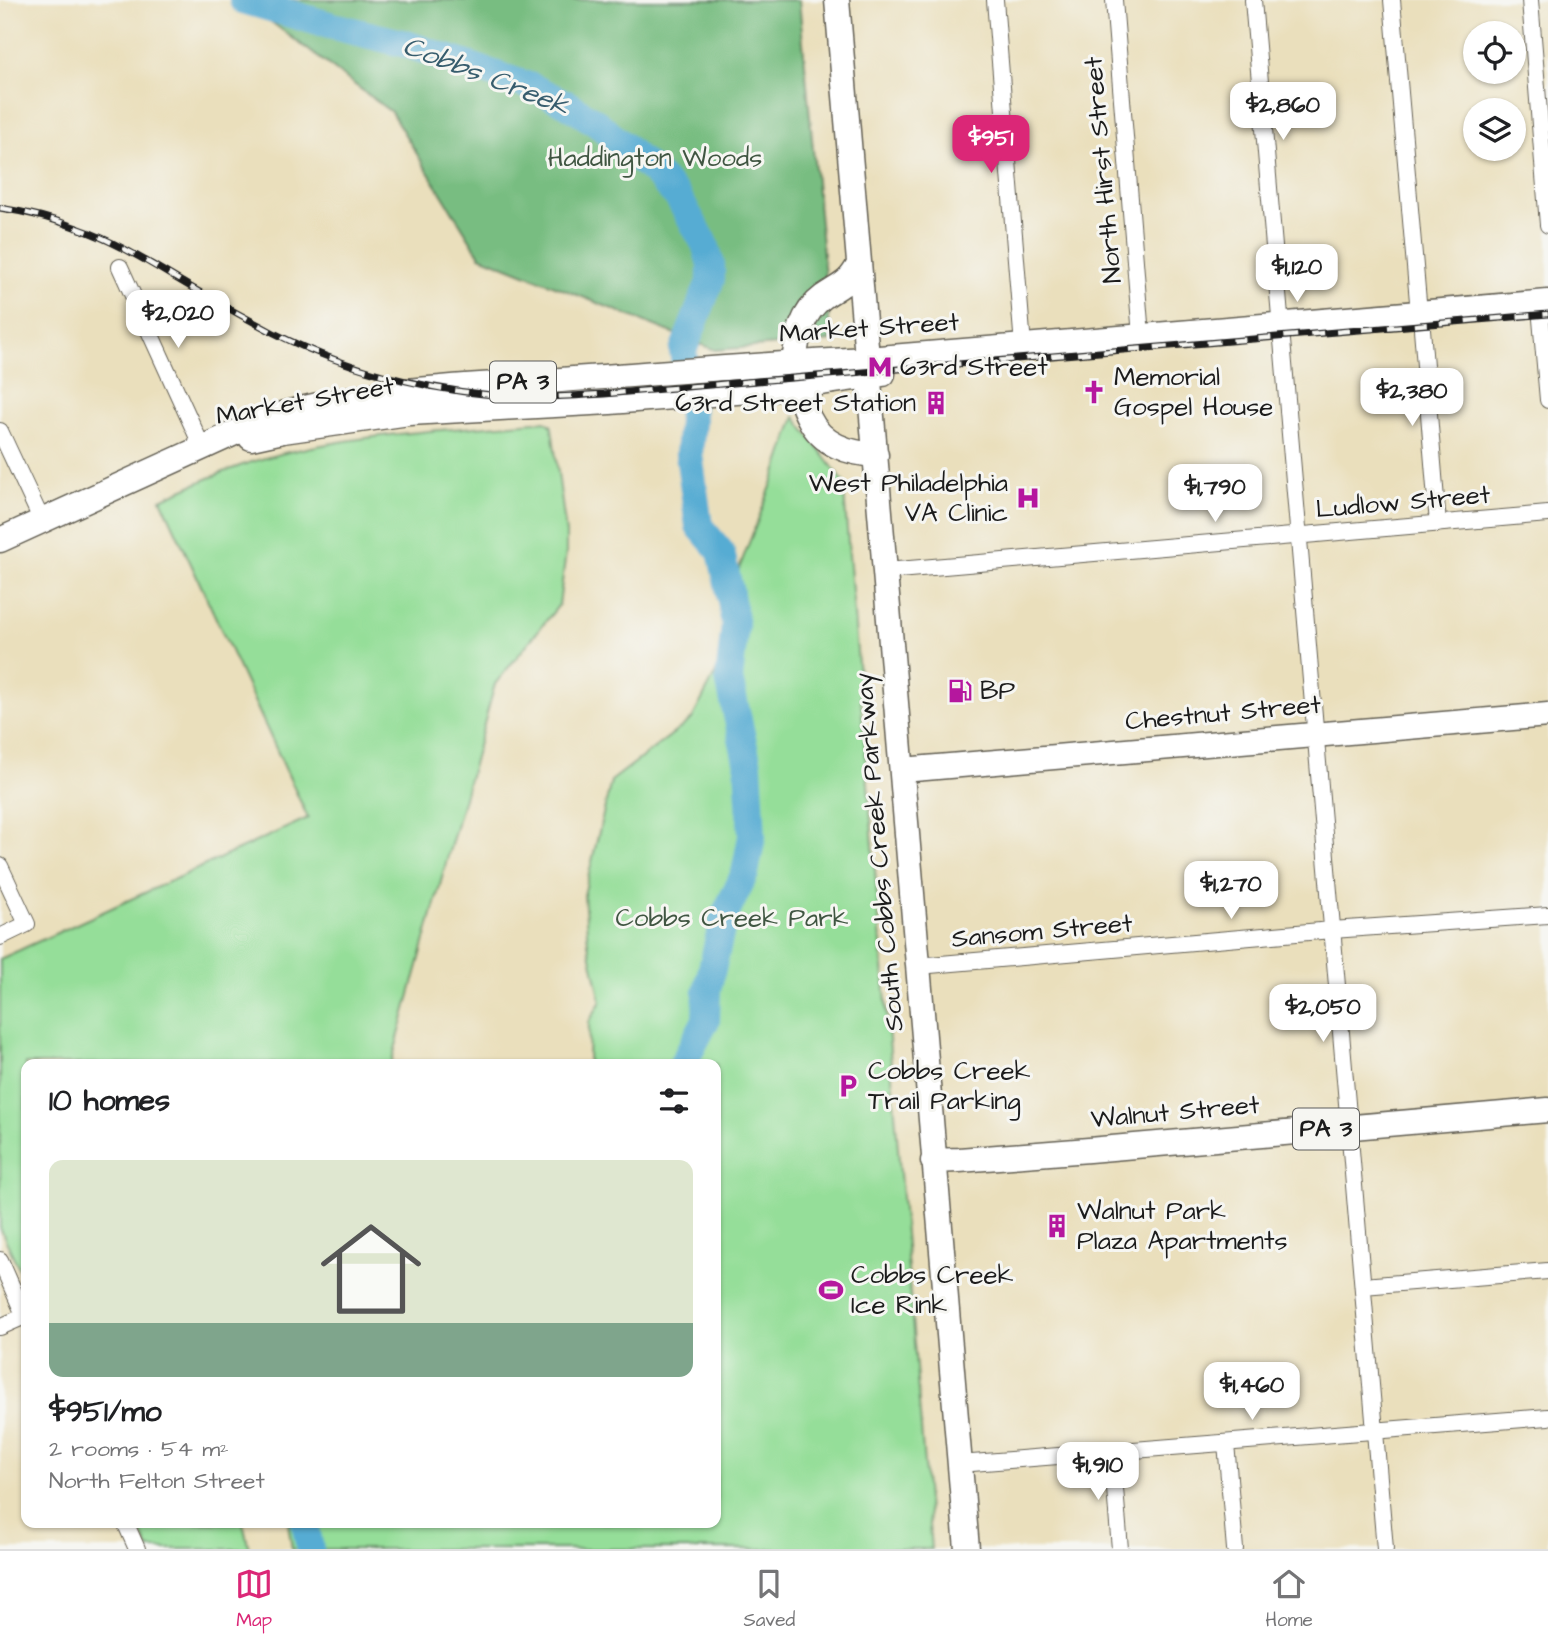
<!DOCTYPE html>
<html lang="en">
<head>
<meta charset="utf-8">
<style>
	:root { --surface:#fff; --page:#f2f2f2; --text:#202124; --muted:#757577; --line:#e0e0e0; --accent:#db2777 }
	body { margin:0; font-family:"Architects Daughter",sans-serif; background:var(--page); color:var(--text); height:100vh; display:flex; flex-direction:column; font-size:26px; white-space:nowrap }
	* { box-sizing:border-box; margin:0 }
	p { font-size:23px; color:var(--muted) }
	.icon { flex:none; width:38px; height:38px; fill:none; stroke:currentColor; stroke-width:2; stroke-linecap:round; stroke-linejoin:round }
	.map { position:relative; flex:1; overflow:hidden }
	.drawer { position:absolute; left:21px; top:1059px; width:700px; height:469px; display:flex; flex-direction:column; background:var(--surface); border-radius:14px; box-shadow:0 2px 5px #0004 }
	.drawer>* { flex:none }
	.controls { position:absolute; left:1463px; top:21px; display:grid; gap:14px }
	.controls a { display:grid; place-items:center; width:63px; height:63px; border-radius:50%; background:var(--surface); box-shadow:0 2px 5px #0004; font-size:35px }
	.price { position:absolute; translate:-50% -60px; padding:0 16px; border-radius:14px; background:#fff; color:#222; font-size:23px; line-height:46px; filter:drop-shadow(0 2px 4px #0008) }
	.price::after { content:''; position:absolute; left:50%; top:42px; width:21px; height:16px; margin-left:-10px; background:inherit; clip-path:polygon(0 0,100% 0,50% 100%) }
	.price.current { background:var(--accent); color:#fff }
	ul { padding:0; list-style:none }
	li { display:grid; align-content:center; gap:14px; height:371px; padding:0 28px }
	li span { display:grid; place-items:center; height:217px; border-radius:14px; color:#555 }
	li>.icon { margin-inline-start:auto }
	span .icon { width:126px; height:126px; fill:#fffc; stroke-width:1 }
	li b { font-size:30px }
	h2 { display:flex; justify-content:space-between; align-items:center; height:84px; padding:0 28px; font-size:30px }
	.dock { display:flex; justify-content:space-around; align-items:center; height:98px; border-top:2px solid var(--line); background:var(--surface); font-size:19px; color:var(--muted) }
	.dock a { display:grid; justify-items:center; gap:4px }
	.dock .current { color:var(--accent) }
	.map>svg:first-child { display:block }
	.green { fill:#95de99; stroke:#587d5a; stroke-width:2 }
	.forest { fill:#78bd81; stroke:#4a6c4e; stroke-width:2 }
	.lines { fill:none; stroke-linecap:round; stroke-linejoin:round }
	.river { stroke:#57acd3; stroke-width:28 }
	.street-casing { stroke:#646054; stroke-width:18 }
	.primary-casing { stroke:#646054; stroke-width:27 }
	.street { stroke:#fff; stroke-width:16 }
	.primary { stroke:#fff; stroke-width:24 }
	.rail-casing { stroke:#1c1c1c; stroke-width:7 }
	.rail { stroke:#f6f6f2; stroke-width:4.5; stroke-dasharray:13; stroke-linecap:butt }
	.labels { text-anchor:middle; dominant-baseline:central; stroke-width:6; stroke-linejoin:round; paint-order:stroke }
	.shield { fill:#f6f6f2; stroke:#5d5d5c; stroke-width:2 }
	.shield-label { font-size:24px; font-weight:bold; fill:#1c1c1c }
	.park-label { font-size:26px; fill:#405642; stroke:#f6f6f2 }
	.street-label { font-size:26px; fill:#1c1c1c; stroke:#f6f6f2 }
	.poi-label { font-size:26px; fill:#1c1c1c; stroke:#f6f6f2; text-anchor:start }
	.water-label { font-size:28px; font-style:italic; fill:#375d6e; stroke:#f6f6f2 }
</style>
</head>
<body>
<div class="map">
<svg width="1548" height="1549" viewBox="0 0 1548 1549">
	<rect width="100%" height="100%" fill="#f6f6f2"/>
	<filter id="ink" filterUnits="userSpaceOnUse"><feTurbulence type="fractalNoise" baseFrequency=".0143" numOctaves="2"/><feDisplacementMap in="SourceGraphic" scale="14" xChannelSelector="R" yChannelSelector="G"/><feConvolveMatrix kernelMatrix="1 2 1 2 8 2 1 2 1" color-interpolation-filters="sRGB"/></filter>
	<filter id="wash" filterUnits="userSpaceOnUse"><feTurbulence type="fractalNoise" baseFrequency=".00686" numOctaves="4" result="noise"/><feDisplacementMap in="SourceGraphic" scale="28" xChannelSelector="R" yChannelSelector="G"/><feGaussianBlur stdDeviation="1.57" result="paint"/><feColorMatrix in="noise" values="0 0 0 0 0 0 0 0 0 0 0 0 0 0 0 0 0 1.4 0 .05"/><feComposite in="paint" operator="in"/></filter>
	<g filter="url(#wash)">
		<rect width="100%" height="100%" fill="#eadfbc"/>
		<path class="green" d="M795,417L843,481L931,1549H292L288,1523L716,1522V1064H588L589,1022L601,1001L588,943L584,895L611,781L692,719L724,657L728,597L775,476Z
			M545,421L551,425L552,428L566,533V553L559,605L495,684L391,1064H26V1284L0,1228V959L308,818L161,499C195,484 229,468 265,458C356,433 452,430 545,421Z
			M137,1523H243L249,1549H149Z"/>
		<path class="forest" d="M242,0H799L831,341L715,350L480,256L391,112Z"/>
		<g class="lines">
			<path class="river" d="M243,0L329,25L406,44L532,87L567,104L598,124L655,173L678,197L705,244L711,264V279L683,351L691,402L692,421L689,454L699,526L721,552L729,588L735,625L729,679L748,765L752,836L745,873L724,917L707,990L706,1020L683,1064
				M305,1522L310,1549"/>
		</g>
	</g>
	<g filter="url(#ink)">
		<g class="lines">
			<g class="street-casing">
				<path id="street" d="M995,0L1023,346
					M1114,0L1141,336
					M1253,0L1385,1549
					M1392,0L1419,313
					M1530,0L1548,225
					M120,267L203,449
					M1548,309L1541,319L1548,400
					M1422,329L1438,524
					M0,431L42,521
					M886,571L1548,514
					M0,866L27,924L0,937
					M918,966L1332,930L1548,915
					M0,1260L26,1319
					M1363,1286L1548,1271
					M0,1327L25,1316
					M1226,1443L1235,1549
					M1112,1452L1120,1549
					M959,1464L1548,1417
					M125,1522L137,1549"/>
			</g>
			<g class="primary-casing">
				<path id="primary" d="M837,0L967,1549
					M794,362C797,338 801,313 823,297C840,285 849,284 859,264
					M787,388L797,392C802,400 804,410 809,418C822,445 848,453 876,455
					M251,438L283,431L409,413L610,402L787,388L883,374
					M0,540L263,420C359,388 460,387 561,380C663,373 765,364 867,359L1548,302
					M902,770L1548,715
					M933,1161L959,1160L1089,1150L1548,1110"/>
			</g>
			<use href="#street" class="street"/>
			<use href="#primary" class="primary"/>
			<g class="rail-casing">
				<path id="rail" d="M0,208C26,212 52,218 77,228C109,239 138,256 167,273C202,294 238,314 274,333C355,374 449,397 540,397C561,397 583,395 604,394L1548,314"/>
			</g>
			<use href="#rail" class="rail"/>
		</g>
	</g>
	<defs>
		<g id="metro-bare" transform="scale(1.89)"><path d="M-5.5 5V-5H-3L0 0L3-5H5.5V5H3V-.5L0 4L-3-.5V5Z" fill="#b5179e" stroke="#f6f6f2" stroke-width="2.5" paint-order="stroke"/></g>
		<g id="church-bare" transform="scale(1.89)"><path d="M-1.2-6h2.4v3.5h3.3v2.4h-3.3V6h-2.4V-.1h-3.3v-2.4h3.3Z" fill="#b5179e" stroke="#f6f6f2" stroke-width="2.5" paint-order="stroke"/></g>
		<g id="building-bare" transform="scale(1.89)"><path d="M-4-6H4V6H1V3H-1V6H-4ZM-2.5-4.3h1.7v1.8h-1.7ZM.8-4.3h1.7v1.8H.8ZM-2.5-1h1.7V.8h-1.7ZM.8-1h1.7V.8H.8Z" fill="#b5179e" stroke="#f6f6f2" stroke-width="2.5" paint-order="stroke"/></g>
		<g id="hospital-bare" transform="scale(1.89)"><path d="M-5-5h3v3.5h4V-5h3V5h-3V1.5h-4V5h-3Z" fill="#b5179e" stroke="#f6f6f2" stroke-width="2.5" paint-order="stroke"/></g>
		<g id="fuel-bare" transform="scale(1.89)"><path d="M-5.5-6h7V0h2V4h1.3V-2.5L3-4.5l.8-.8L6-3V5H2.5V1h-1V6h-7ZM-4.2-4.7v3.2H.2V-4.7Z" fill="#b5179e" stroke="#f6f6f2" stroke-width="2.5" paint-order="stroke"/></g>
		<g id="parking-bare" transform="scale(1.89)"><path d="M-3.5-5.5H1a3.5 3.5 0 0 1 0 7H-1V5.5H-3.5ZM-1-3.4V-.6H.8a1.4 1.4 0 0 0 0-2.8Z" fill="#b5179e" stroke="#f6f6f2" stroke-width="2.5" paint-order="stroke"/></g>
		<g id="stadium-bare" transform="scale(1.89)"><path d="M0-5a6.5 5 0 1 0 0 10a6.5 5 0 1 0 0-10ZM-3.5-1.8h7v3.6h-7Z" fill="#b5179e" stroke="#f6f6f2" stroke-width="2.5" paint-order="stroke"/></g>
	</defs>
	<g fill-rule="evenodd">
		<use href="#metro-bare" x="880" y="367"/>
		<use href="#church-bare" x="1094" y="392"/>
		<use href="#building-bare" x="936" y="403"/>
		<use href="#hospital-bare" x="1028" y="498"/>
		<use href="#fuel-bare" x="960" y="691"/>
		<use href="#parking-bare" x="848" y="1086"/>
		<use href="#building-bare" x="1057" y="1226"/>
		<use href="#stadium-bare" x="831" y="1290"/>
	</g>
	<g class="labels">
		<g class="shield">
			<rect x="490" y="361.5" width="66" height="41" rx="5"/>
			<rect x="1293" y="1108.5" width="66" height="41" rx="5"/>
		</g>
		<g class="shield-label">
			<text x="523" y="382">PA 3</text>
			<text x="1326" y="1129">PA 3</text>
		</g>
		<g class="park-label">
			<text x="655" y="158">Haddington Woods</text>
			<text x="732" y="918">Cobbs Creek Park</text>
		</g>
		<g class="street-label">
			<text transform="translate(1103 170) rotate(-95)">North Hirst Street</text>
			<text transform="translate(869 328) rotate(-4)">Market Street</text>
			<text transform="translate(305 401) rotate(-10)">Market Street</text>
			<text transform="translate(1403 502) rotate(-5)">Ludlow Street</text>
			<text transform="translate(1223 713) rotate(-5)">Chestnut Street</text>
			<text transform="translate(879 852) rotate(-95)">South Cobbs Creek Parkway</text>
			<text transform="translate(1042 931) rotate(-5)">Sansom Street</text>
			<text transform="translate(1175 1112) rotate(-5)">Walnut Street</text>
		</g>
		<g class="poi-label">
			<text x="900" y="367">63rd Street</text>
			<text x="1114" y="377">Memorial<tspan x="1114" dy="30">Gospel House</tspan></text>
			<text x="916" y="403" text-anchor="end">63rd Street Station</text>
			<text x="1008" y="483" text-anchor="end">West Philadelphia<tspan x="1008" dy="30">VA Clinic</tspan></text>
			<text x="980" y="691">BP</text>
			<text x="868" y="1071">Cobbs Creek<tspan x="868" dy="30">Trail Parking</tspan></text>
			<text x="1077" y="1211">Walnut Park<tspan x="1077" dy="30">Plaza Apartments</tspan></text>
			<text x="851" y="1275">Cobbs Creek<tspan x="851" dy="30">Ice Rink</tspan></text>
		</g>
		<g class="water-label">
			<text transform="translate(486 76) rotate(21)">Cobbs Creek</text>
		</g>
	</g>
</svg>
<div class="controls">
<a><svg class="icon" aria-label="locate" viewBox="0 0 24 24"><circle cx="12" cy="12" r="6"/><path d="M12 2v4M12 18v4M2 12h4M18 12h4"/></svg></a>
<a><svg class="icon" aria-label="layers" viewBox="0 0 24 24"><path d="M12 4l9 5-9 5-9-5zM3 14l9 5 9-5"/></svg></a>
</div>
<b class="price" style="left:1283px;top:142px">$2,860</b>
<b class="price current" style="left:991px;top:175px">$951</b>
<b class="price" style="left:1297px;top:304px">$1,120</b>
<b class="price" style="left:178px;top:350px">$2,020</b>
<b class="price" style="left:1412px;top:428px">$2,380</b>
<b class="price" style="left:1215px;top:524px">$1,790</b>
<b class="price" style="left:1231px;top:921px">$1,270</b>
<b class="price" style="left:1323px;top:1044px">$2,050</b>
<b class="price" style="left:1252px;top:1422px">$1,460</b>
<b class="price" style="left:1098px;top:1502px">$1,910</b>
<section class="drawer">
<h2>10 homes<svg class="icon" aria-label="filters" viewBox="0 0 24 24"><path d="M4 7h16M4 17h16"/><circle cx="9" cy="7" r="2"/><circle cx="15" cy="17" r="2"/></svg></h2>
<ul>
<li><span style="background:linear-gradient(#dfe7d0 75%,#7fa58c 0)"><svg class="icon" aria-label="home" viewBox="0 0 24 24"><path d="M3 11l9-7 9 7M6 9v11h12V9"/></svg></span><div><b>$951/mo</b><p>2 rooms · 54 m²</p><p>North Felton Street</p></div></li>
</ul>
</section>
</div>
<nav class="dock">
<a class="current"><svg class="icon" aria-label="map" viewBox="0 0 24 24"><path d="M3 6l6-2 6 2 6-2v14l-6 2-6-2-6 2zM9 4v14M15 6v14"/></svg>Map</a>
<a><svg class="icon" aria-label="saved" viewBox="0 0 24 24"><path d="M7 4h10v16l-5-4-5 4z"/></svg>Saved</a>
<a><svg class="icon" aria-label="home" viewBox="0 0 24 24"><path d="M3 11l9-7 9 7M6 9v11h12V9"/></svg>Home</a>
</nav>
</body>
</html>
